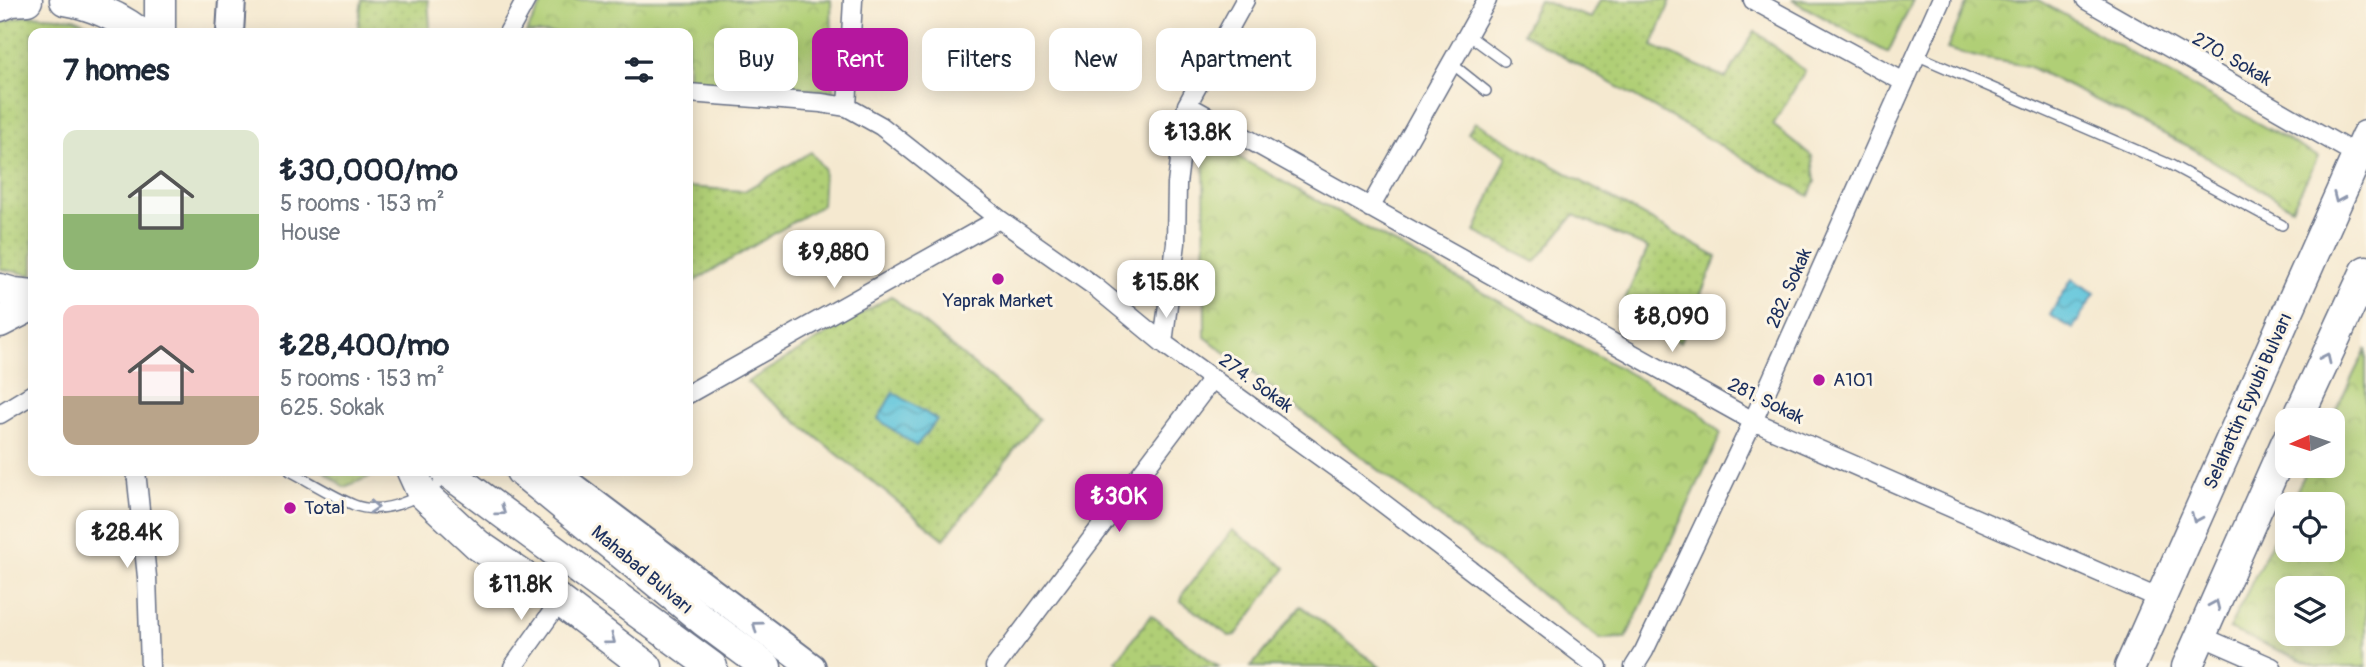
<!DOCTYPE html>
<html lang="en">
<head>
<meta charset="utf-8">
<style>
	:root { --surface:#fff; --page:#f6f6f7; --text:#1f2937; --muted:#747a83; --accent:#b5179e }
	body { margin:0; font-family:Pangolin,sans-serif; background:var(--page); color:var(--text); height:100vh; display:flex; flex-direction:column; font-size:26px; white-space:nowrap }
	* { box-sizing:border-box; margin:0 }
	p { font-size:23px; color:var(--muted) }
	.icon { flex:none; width:38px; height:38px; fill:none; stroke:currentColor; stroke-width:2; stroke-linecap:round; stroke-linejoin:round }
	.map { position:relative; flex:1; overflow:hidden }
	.details { position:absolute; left:28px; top:28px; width:665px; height:448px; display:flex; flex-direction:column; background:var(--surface); border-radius:14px; box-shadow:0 4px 18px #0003 }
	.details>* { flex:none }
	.banner { position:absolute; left:714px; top:28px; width:665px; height:63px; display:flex; gap:14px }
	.needle { width:46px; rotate:267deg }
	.tools { position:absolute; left:2275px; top:408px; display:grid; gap:14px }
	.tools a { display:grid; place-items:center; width:70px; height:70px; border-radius:14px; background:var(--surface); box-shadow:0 4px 18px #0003; font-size:35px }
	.price { position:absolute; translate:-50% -60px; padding:0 16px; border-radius:14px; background:#fff; color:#222; font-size:23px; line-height:46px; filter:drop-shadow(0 2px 4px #0008) }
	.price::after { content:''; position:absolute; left:50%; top:42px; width:21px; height:16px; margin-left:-10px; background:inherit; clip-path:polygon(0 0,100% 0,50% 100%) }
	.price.on { background:var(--accent); color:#fff }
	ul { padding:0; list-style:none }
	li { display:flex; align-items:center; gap:21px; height:175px; padding:0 35px }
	li span { display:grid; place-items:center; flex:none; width:196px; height:140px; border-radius:14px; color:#555 }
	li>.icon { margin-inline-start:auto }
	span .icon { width:84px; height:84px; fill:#fffc; stroke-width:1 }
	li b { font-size:30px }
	h2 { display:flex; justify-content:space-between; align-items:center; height:84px; padding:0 35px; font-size:30px }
	.chip { padding:0 24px; border-radius:14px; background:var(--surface); box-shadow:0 4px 18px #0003; font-size:24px; line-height:63px }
	.chip.on { background:var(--accent); color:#fff }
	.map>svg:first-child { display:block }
	.grass { fill:url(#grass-dots); stroke:#667f6a; stroke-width:2 }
	.park { fill:url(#park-crowns); stroke:#667f6a; stroke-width:2; fill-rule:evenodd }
	.water { fill:url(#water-waves); stroke:#3d7a9d; stroke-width:2 }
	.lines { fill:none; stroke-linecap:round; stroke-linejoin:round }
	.lane-casing { stroke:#677086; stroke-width:12 }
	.street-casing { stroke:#677086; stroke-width:21 }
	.secondary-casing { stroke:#677086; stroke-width:30 }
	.primary-casing { stroke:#677086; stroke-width:33 }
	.lane { stroke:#fff; stroke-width:9 }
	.street { stroke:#fff; stroke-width:18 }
	.secondary { stroke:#fff; stroke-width:26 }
	.primary { stroke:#fff; stroke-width:30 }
	.oneway { stroke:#8d97ae }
	.poi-dot { fill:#b5179e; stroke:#fcf5e5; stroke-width:2.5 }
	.labels { text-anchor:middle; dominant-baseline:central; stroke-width:6; stroke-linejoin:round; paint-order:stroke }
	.street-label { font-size:19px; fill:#1b2f5e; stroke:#fcf5e5 }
	.poi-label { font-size:19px; fill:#1b2f5e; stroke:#fcf5e5; text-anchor:start }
</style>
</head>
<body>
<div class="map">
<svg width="2366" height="667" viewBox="0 0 2366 667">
	<defs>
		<pattern id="grass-dots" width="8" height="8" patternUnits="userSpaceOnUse" patternTransform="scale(1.75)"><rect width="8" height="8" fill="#b0cf76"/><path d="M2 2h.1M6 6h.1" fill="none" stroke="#97b268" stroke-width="1.8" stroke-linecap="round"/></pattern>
		<pattern id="park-crowns" width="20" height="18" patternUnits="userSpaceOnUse" patternTransform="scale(1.75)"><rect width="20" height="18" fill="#b0cf76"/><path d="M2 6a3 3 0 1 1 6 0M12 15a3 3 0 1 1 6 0" fill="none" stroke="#97b268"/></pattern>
		<pattern id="water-waves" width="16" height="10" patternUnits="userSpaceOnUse" patternTransform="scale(1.75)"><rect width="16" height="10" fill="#5fc5dc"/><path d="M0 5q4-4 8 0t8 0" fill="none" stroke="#4ea0b6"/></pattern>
	</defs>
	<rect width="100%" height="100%" fill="#fcf5e5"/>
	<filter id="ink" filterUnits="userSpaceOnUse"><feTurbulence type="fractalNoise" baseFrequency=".0143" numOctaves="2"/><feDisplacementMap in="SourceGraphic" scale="14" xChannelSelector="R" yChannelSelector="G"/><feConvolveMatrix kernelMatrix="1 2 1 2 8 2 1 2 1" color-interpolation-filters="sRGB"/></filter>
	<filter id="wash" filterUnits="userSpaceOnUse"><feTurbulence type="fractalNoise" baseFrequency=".00686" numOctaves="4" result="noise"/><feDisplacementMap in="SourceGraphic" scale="28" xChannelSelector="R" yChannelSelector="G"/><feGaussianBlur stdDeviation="1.57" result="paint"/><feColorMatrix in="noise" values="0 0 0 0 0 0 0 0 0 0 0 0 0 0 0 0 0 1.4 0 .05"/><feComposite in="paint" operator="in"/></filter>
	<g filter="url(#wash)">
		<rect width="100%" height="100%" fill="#f5e9d0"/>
		<path class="grass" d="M362,0H428L430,27L426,33H357Z
			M1539,0L1591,18L1600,0H1671L1652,46L1726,78L1755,31L1805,71L1773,125L1812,156L1815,181L1809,196L1523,33Z
			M29,15L74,18L109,33H33V275L0,269V23Z
			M1475,122L1717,257L1680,342L1617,317L1648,248L1574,215L1535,262L1475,232L1507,156L1468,133Z
			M811,152L824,169L822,205L688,285V187L744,191Z
			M891,296L1039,419L944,539L747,382Z
			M324,471H376L379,473L344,487Z
			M1232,530L1286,568L1236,635L1229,636L1181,601L1184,592Z
			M1301,606L1380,667H1251Z
			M1151,615L1219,667H1125L1116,661Z"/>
		<path class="park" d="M544,0H831L833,91L688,81V33H526Z
			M1792,0H1913L1888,53Z
			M1968,0H2038L2318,157L2292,208L2188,146L2028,66L1980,58L1947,49Z
			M1204,138L1699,412L1721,434L1626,638L1600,639L1205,337Z
			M2366,349V667H2317L2229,629L2287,511V550H2333V504H2290L2309,466H2333L2331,420ZM2333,588V634H2287V588Z"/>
		<path class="water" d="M2072,279L2095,293L2073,329L2050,315Z
			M893,392L937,420L916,446L878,419Z"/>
	</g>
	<g filter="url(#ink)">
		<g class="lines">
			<g class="lane-casing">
				<path id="lane" d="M1467,34L1504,61
					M1916,55L2171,165L2282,225
					M1451,63L1486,91
					M290,471C311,482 332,496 354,505C385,517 422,496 447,478"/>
			</g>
			<g class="street-casing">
				<path id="street" d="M1753,0L1904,82
					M2086,0L2357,155
					M508,33L526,0
					M688,93L821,103L847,107L881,126L999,219L1094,286L1163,343L1354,481L1598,667
					M1187,105L1753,421L2160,599
					M847,107L853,0
					M1370,208L1487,0
					M1163,343L1176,243L1177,184L1187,105L1245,0
					M688,394L999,219
					M0,414L33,394
					M136,471L147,577L150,667
					M2201,636L2272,667
					M513,667L560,601
					M995,667L1213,378
					M1634,667L1644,651L1753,421L1941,0"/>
			</g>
			<g class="secondary-casing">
				<path id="secondary" d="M230,33L232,0
					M552,471L812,667"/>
			</g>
			<g class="primary-casing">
				<path id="primary" d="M65,0C94,5 117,16 140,33
					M160,0V33
					M0,6L12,1L27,0
					M0,289L14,293L33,295
					M0,322L33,305
					M2297,420L2366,271
					M412,471L422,493L478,545L560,601L647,667
					M446,471L712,667
					M521,471L704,621L766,667
					M2130,667L2366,136
					M2187,667L2287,441"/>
			</g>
			<use href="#lane" class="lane"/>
			<use href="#street" class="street"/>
			<use href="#secondary" class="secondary"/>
			<use href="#primary" class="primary"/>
		</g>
		<defs><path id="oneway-chevron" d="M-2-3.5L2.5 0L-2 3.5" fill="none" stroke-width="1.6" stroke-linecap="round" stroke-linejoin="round" transform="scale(1.75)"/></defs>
		<g class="oneway">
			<use href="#oneway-chevron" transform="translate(2338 198) rotate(114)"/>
			<use href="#oneway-chevron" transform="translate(2326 358) rotate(-65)"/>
			<use href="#oneway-chevron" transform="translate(374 507) rotate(4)"/>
			<use href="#oneway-chevron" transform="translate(501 511) rotate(36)"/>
			<use href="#oneway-chevron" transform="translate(2196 518) rotate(114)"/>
			<use href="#oneway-chevron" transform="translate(2215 605) rotate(-66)"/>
			<use href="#oneway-chevron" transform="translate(757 626) rotate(-143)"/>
			<use href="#oneway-chevron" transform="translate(611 640) rotate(37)"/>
		</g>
	</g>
	<g class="poi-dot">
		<circle cx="998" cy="279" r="7"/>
		<circle cx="1819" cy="380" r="7"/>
		<circle cx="290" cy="508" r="7"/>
	</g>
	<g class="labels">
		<g class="street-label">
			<text transform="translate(2232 59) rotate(30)">270. Sokak</text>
			<text transform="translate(1789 288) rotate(-66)">282. Sokak</text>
			<text transform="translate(1256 383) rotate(36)">274. Sokak</text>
			<text transform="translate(1766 401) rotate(26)">281. Sokak</text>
			<text transform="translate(2248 401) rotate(-66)">Selahattin Eyyubi Bulvarı</text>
			<text transform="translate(642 570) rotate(40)">Mahabad Bulvarı</text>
		</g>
		<g class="poi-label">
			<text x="998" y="301" text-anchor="middle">Yaprak Market</text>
			<text x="1833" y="380">A101</text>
			<text x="304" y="508">Total</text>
		</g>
	</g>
</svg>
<div class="tools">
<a><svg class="needle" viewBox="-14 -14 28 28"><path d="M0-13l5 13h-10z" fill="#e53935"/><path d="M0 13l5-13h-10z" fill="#747a83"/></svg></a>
<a><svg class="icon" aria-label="locate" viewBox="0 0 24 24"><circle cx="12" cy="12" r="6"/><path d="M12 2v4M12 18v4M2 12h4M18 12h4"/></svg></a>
<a><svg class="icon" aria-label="layers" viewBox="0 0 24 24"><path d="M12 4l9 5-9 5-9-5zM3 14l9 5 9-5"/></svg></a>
</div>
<b class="price" style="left:1198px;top:170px">₺13.8K</b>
<b class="price" style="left:834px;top:290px">₺9,880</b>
<b class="price" style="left:1166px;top:320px">₺15.8K</b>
<b class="price" style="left:1672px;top:354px">₺8,090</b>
<b class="price on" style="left:1119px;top:534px">₺30K</b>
<b class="price" style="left:127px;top:570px">₺28.4K</b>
<b class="price" style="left:521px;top:622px">₺11.8K</b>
<div class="banner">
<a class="chip">Buy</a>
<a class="chip on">Rent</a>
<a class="chip">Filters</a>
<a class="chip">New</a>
<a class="chip">Apartment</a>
</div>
<section class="details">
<h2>7 homes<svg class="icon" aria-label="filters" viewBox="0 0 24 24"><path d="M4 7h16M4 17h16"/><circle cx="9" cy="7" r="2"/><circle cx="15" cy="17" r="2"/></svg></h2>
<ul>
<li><span style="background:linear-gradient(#dfe7d0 60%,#8fb573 0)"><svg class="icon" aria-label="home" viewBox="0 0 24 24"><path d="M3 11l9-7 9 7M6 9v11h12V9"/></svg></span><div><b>₺30,000/mo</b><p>5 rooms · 153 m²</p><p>House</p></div></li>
<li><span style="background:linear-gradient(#f6c9c9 65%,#b9a48a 0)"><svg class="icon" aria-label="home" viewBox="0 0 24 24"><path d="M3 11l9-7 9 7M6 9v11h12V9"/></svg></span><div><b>₺28,400/mo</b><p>5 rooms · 153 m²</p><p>625. Sokak</p></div></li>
</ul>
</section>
</div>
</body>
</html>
